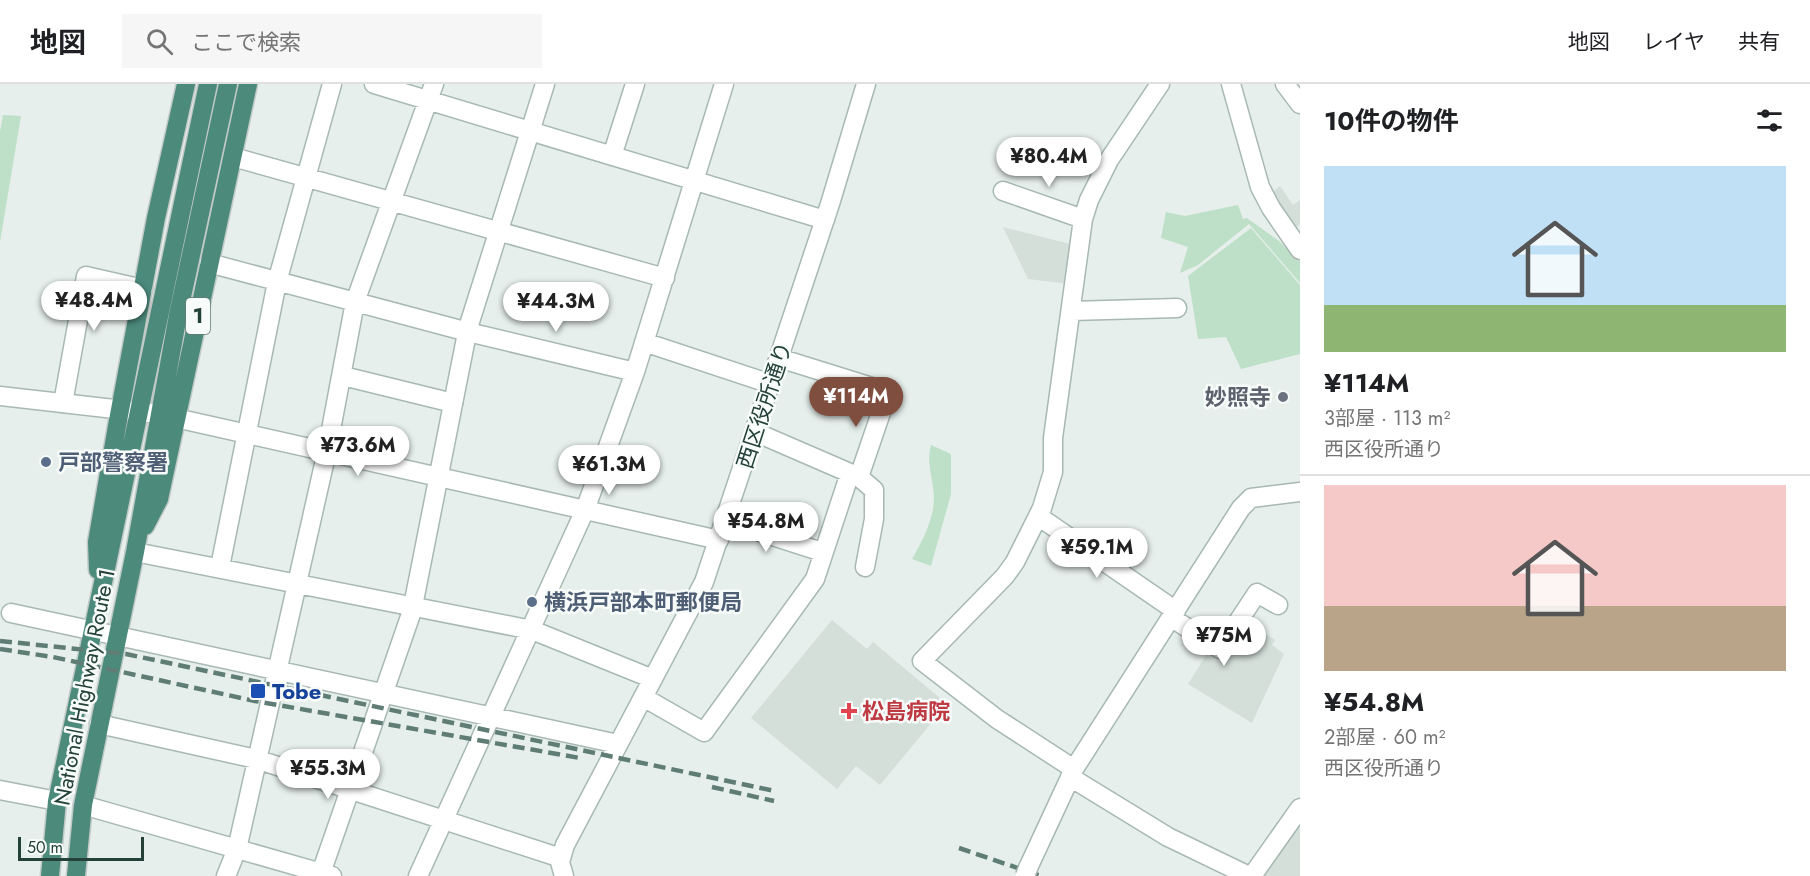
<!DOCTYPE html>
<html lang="ja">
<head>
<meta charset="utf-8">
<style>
	:root { --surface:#fff; --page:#f6f6f6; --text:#202124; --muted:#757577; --line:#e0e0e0; --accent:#7f4e3f }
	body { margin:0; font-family:Jost,"Noto Sans JP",sans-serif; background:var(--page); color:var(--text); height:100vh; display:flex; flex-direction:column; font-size:22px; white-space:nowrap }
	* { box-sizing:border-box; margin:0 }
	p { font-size:20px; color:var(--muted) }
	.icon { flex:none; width:33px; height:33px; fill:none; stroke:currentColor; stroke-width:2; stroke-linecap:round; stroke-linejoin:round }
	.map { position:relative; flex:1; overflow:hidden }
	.side { display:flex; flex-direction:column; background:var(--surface); width:510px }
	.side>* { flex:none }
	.scale { position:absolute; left:18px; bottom:15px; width:126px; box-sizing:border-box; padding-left:6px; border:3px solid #24423a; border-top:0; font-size:16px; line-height:21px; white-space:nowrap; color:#24423a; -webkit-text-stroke:4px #f7fbf9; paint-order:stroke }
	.price { position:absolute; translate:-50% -51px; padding:0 14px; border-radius:21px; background:#fff; color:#222; font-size:20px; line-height:39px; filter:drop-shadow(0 2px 3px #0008) }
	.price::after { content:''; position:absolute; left:50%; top:36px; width:18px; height:14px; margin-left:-9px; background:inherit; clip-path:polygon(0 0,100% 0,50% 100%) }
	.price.active { background:var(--accent); color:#fff }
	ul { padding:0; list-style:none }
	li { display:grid; align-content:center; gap:12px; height:318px; padding:0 24px }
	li+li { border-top:2px solid var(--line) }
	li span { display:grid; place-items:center; height:186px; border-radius:0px; color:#555 }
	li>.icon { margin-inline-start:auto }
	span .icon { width:108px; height:108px; fill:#fffc; stroke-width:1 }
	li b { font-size:26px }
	h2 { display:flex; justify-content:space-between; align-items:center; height:72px; padding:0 24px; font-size:26px }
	header { display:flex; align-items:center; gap:36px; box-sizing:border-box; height:84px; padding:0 30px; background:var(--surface); border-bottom:2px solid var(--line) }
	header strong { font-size:28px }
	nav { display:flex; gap:33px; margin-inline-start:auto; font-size:21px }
	.search { width:420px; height:54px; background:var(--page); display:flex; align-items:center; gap:15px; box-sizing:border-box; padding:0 21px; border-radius:0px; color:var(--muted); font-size:22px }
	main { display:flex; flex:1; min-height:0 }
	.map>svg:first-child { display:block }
	.built { fill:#d4dfda }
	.green { fill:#bfe0c8 }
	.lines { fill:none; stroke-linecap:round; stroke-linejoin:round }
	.minor-casing { stroke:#a8b8b2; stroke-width:21 }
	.tertiary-casing { stroke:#a8b8b2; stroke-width:21 }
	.trunk-casing { stroke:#c2cac8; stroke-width:21 }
	.minor { stroke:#fff; stroke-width:18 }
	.tertiary { stroke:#fff; stroke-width:18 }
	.trunk { stroke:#4c8a7c; stroke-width:18 }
	.rail { stroke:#5f7d75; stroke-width:4.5; stroke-dasharray:12 6; stroke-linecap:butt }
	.minor-bridge-casing { stroke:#a8b8b2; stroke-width:21; stroke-linecap:butt }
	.minor-bridge { stroke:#fff; stroke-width:18 }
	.worship-dot { fill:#6b7280; stroke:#f7fbf9; stroke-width:2 }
	.service-dot { fill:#5c6f8a; stroke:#f7fbf9; stroke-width:2 }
	.transit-dot { fill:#1a4fb4; stroke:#f7fbf9; stroke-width:2 }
	.health-dot { fill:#e0444e; stroke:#f7fbf9; stroke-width:2 }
	.labels { text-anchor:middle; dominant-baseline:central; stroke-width:5; stroke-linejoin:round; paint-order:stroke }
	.shield { fill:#f7fbf9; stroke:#637a73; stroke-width:1.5 }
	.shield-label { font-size:21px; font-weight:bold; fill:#24423a }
	.worship-label { font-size:22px; font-weight:bold; fill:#5b616d; stroke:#f7fbf9; text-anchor:end }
	.street-label { font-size:22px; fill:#24423a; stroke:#f7fbf9 }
	.service-label { font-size:22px; font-weight:bold; fill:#4e5e75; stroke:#f7fbf9; text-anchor:start }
	.transit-label { font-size:22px; font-weight:bold; fill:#164399; stroke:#f7fbf9; text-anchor:start }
	.health-label { font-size:22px; font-weight:bold; fill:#be3a42; stroke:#f7fbf9; text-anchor:start }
</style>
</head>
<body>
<header>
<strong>地図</strong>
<div class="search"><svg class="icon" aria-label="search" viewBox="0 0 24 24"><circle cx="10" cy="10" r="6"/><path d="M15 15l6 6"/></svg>ここで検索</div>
<nav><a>地図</a><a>レイヤ</a><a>共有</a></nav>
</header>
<main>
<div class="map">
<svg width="1300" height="792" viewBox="0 0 1300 792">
	<rect width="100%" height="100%" fill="#e6efeb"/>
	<path class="built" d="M1280,102L1293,121L1300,116V140L1293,146L1268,112Z
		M1003,143L1074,161L1069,200L1028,195Z
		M832,536L867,565L873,558L947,620L880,701L856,682L837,705L751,634Z
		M1243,536L1275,556L1272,561L1284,570L1252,639L1188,600L1210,565Z
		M1300,736V792H1263Z"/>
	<path class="green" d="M3,31L21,32L0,158V48Z
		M1238,121L1243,135L1247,134L1279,157L1300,178V199L1249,140L1198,181L1180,189L1188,163L1161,154L1166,128L1185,132Z
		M1251,144L1300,201V270L1241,285L1226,253L1198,255L1188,192Z
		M931,361L951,370V410L931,482L912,475C923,456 934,435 934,413C933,393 926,380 931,361Z"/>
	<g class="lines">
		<g class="minor-casing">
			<path id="minor" d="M374,0L825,136
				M1231,0L1260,103L1271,124L1300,166
				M612,72L635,0
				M233,73L665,194
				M1003,107L1083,135
				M209,179L468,248L635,288
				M1071,227L1177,224
				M644,258L771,300
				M779,274L888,308L859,393
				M343,292L453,319
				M63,319L86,192L143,205
				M755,348L859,393L874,406V435L865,483
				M1038,432L1176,527
				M726,434L739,441L822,468
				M135,468L532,546L653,595
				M220,483L277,198L332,0
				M11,529L618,660
				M1172,534L1220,565L1257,509L1278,521
				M643,613L704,648L815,495L850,389
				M99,640L256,675L561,774
				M1074,685L997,635L922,577L1005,492L1015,478L1042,424L1053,388V354L1083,135L1089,116L1109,76L1160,0
				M1070,693L1168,753L1249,792
				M1028,784L1074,685L1241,424L1251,414L1300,408
				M226,792L237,765L327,367L355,218L434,0
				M418,792L585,426L635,288L724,0
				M564,792L560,778L565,761L704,498L830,120L866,0
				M1252,792L1300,724"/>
		</g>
		<g class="tertiary-casing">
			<path id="tertiary" d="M1285,0L1300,20
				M0,312L158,330L719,456
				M0,706L57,717
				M83,721L332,792
				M320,792L412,527L468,244L545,0"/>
		</g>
		<g class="trunk-casing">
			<path id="trunk" d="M145,442L159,415L248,0
				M98,486L97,458L117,342L156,134L186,0
				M50,792L57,717L208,0
				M76,792L83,721L135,468L178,231L228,0"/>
		</g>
		<use href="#minor" class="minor"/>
		<use href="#tertiary" class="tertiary"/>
		<use href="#trunk" class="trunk"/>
		<path class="rail" d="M0,557L126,570L775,707
			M0,565L53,573L255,617L580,674
			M712,703L774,717
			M959,764L1041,792"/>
		<g class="minor-bridge-casing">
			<path id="minor-bridge" d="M1025,792L1028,784"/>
		</g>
		<use href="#minor-bridge" class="minor-bridge"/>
	</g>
	<circle class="worship-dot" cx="1283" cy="313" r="6"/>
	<g class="service-dot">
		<circle cx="46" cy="378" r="6"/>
		<circle cx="532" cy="518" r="6"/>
	</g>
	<rect class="transit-dot" x="250" y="599" width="16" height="16" rx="3"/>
	<path class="health-dot" d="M846 618h6v6h6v6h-6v6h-6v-6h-6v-6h6z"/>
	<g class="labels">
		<rect class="shield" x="186" y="214" width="24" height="36" rx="4.5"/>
		<g class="shield-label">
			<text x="198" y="232">1</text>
		</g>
		<g class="worship-label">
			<text x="1271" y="313">妙照寺</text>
		</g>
		<g class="street-label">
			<text transform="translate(764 321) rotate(-72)">西区役所通り</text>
			<text transform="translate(84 603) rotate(-79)">National Highway Route 1</text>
		</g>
		<g class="service-label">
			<text x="58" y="378">戸部警察署</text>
			<text x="544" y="518">横浜戸部本町郵便局</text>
		</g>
		<g class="transit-label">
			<text x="272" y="607">Tobe</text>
		</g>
		<g class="health-label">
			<text x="862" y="627">松島病院</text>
		</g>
	</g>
</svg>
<div class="scale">50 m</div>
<b class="price" style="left:1049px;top:104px">¥80.4M</b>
<b class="price" style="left:94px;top:248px">¥48.4M</b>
<b class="price" style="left:556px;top:249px">¥44.3M</b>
<b class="price active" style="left:856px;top:344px">¥114M</b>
<b class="price" style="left:358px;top:393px">¥73.6M</b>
<b class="price" style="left:609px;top:412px">¥61.3M</b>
<b class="price" style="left:766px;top:469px">¥54.8M</b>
<b class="price" style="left:1097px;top:495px">¥59.1M</b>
<b class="price" style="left:1224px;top:583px">¥75M</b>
<b class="price" style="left:328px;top:716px">¥55.3M</b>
</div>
<section class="side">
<h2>10件の物件<svg class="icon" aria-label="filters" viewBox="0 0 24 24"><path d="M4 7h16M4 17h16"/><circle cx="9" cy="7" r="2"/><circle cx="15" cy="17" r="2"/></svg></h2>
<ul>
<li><span style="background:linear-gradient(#bfe0f5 75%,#8fb573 0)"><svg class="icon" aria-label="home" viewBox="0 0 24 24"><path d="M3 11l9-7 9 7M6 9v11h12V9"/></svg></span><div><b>¥114M</b><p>3部屋 · 113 m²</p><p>西区役所通り</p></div></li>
<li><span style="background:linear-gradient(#f6c9c9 65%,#b9a48a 0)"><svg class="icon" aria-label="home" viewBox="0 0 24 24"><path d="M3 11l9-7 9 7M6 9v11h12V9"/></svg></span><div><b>¥54.8M</b><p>2部屋 · 60 m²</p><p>西区役所通り</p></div></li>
</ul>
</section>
</main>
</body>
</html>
